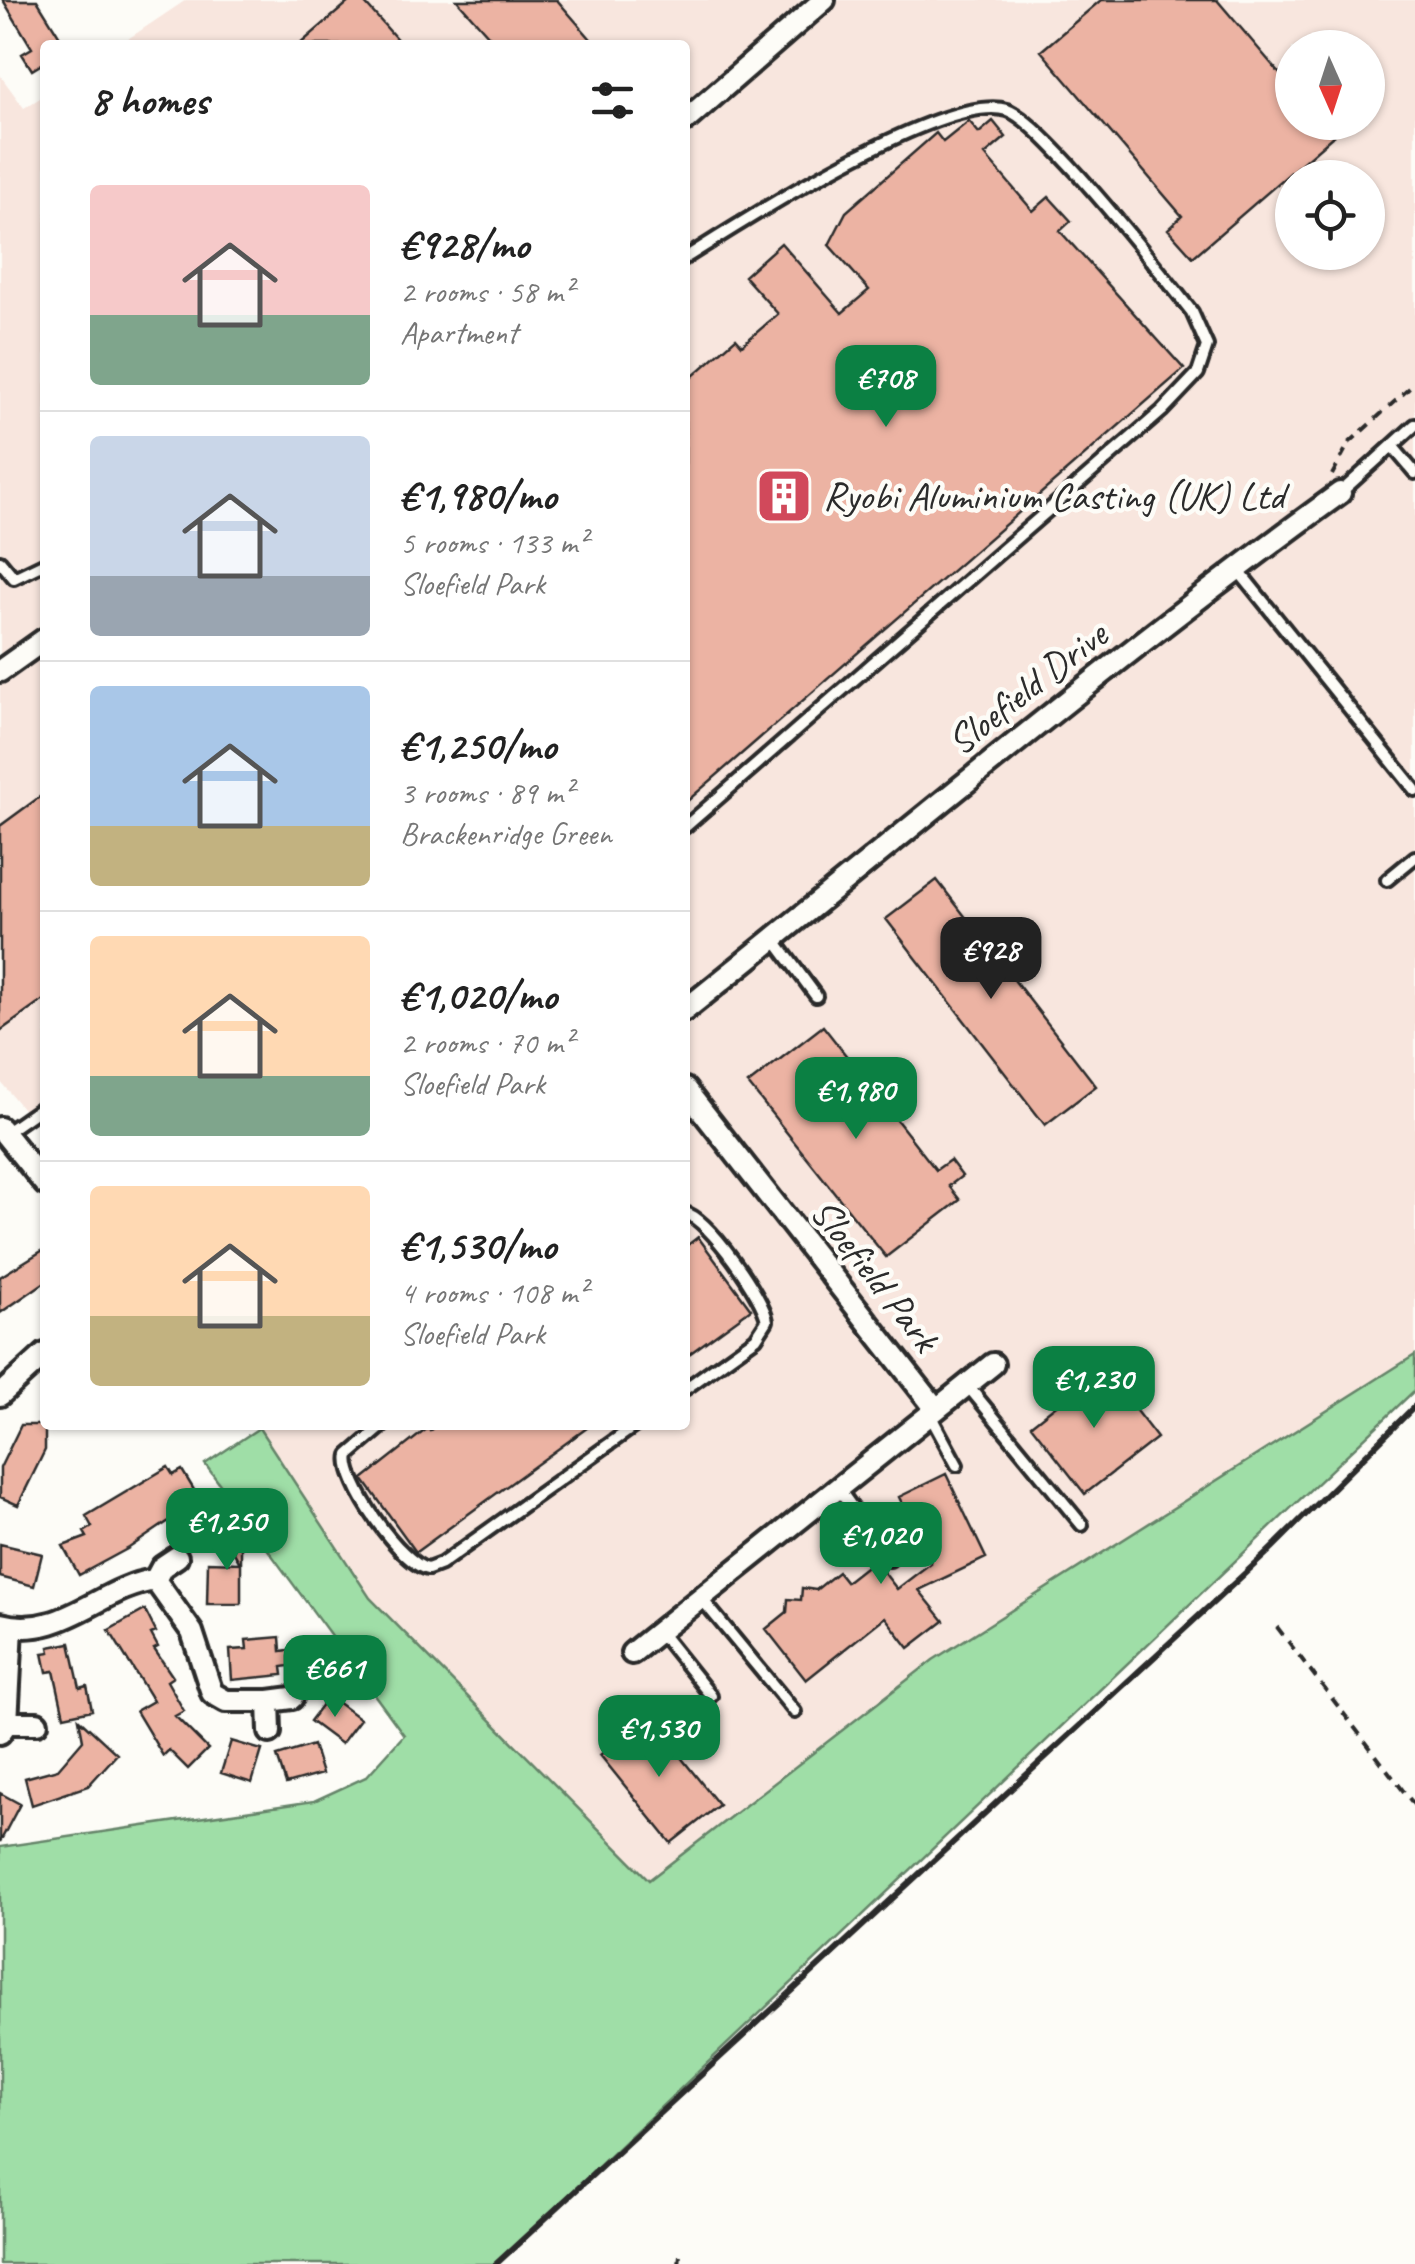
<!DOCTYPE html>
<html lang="en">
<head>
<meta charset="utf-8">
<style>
	:root { --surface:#fff; --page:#f2f2f2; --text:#222; --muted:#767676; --line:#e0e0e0; --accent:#0b8043 }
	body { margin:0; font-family:Caveat,sans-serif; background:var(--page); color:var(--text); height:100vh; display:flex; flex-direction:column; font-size:38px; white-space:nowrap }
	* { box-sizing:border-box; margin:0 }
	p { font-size:32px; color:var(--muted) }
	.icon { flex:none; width:55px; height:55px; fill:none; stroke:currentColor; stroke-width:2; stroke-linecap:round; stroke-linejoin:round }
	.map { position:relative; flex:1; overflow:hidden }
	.panel { position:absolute; left:40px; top:40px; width:650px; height:1390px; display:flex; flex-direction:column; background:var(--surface); border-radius:10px; box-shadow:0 2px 8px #0004 }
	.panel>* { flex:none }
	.needle { width:65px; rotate:177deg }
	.buttons { position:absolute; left:1275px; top:30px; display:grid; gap:20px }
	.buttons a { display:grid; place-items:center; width:110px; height:110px; border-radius:50%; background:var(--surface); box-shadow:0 2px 8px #0004; font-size:50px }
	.price { position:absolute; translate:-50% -85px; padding:0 22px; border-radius:20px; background:var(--accent); color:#fff; font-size:32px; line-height:65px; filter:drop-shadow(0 2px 5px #0008) }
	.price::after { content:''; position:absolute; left:50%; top:60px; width:30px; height:22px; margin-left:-15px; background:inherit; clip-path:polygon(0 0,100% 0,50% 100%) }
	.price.on { background:#222; color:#fff }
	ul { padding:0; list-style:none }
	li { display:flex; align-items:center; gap:30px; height:250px; padding:0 50px }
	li+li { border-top:2px solid var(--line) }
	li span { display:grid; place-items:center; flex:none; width:280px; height:200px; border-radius:10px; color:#555 }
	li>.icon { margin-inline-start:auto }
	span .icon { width:120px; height:120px; fill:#fffc; stroke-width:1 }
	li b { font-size:42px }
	h2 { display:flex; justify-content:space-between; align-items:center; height:120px; padding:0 50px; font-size:42px }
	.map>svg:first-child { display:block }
	.built { fill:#f8e6de; fill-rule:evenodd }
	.green { fill:#9fdea7; stroke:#658469; stroke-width:2.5 }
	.building { fill:#ecb3a3; stroke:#2b2b2b; stroke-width:2.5 }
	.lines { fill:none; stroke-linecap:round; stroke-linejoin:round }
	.lane-casing { stroke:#2b2b2b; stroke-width:18 }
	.street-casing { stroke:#2b2b2b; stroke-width:28 }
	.path { stroke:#2b2b2b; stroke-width:4; stroke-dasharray:10 8; stroke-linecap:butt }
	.lane { stroke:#fdfcf7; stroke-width:10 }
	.street { stroke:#fdfcf7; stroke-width:20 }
	.rail { stroke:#2b2b2b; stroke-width:6 }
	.labels { text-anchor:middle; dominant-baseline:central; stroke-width:9; stroke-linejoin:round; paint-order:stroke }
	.poi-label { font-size:40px; fill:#2b2b2b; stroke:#fdfcf7; text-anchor:start }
	.street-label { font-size:40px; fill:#2b2b2b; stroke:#fdfcf7 }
</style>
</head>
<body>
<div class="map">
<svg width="1415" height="2264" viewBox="0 0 1415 2264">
	<rect width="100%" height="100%" fill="#fdfcf7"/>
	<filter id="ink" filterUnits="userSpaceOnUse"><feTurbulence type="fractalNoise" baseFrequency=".01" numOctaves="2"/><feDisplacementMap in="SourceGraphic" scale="20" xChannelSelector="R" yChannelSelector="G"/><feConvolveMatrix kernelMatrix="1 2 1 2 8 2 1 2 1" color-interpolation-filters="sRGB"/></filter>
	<g filter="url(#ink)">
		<path class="built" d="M186,0H1415V1355L933,1660L649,1880L370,1598L257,1425H685V45H119ZM1292,48H1368V122H1292ZM1292,178H1368V252H1292Z
			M0,75L24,108L45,95V1136L0,1081Z"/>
		<path class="green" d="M1415,1355V1390L496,2264H0V1847L314,1801L366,1777L404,1735L205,1464L259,1428L370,1598L649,1880L933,1660Z"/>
		<path class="building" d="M3,0H37L65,45H45V69L42,64L32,70L22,54L32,48Z
			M351,0H362L402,45H299Z
			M457,0H557L596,45H497Z
			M1101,0H1217L1292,88V122H1322L1333,136L1193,257L1168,229L1182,216L1041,51Z
			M969,121L979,133L993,121L1006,137L985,155L1033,211L1049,197L1071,221L1060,231L1184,369L685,803V383L736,338L742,345L778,314L744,276L781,243L842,313L869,290L829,245L846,212L936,133L943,142Z
			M45,793V999L0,1031V826Z
			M937,880L1096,1086L1045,1125L886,919Z
			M823,1026L936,1170L950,1160L962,1176L949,1186L960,1200L886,1257L748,1084Z
			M698,1237L751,1309L685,1357V1247Z
			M45,1249V1282L0,1313V1277Z
			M1103,1368L1157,1438L1085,1494L1031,1425Z
			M21,1425H45V1450L18,1505L0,1497V1468Z
			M438,1425H591L416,1552L363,1479L428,1428L430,1431Z
			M168,1467L173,1475L182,1470L200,1500L129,1548L79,1575L63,1546L87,1537L84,1532L92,1527L86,1516Z
			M946,1474L986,1558L919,1590L944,1621L909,1648L885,1617L806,1680L766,1629L787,1612L788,1599L801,1600L802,1588L816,1590L838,1572L846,1582L874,1560L897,1589L931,1563L899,1497Z
			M238,1522L246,1536L241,1539V1604H207L208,1562L240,1563L222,1532Z
			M0,1544L42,1554L34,1586L0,1577Z
			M145,1610L156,1632L151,1634L158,1647L154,1649L173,1677L167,1681L184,1711L175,1716L208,1749L188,1769L169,1750L163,1756L136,1711L153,1701L109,1630Z
			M280,1637L281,1651L289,1650L290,1666L282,1667L283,1675L232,1680L230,1650L247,1649L246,1640Z
			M70,1643L80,1688L87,1686L92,1710L64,1716L54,1671L47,1672L43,1653L50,1652L49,1647Z
			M329,1696L360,1719L341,1744L310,1721Z
			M648,1716L719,1805L671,1843L600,1755Z
			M79,1719L117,1754L88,1786L32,1805L25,1778L58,1769L83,1740Z
			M231,1741L262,1750L252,1783L221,1773Z
			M313,1745L322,1774L286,1784L277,1756Z
			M0,1793L20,1804L0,1842Z"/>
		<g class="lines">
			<g class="lane-casing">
				<path id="lane" d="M685,258C744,221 944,91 1007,110C1042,121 1163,275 1192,312L1207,346L1198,373L1162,411L685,827
					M1393,447L1415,473
					M1340,493L1415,425
					M0,561L14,578L45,563
					M1237,569L1415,790
					M1387,880L1415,857
					M774,939L816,996
					M5,1133L45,1105
					M685,1213C708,1218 764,1298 767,1321L756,1338L685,1389
					M967,1385L1082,1525
					M930,1415L957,1465
					M384,1425L349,1455C342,1481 402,1565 428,1569L441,1564L636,1425
					M838,1488L890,1560
					M701,1598L795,1712
					M660,1632L711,1696L680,1721"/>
			</g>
			<g class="street-casing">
				<path id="street" d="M685,121L824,0
					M0,671L45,639
					M685,1010C902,836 1115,656 1340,493
					M685,1089L936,1409
					M0,1128L45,1184
					M0,1395L45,1354
					M155,1580L162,1567L177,1557
					M0,1624C63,1640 100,1587 155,1580L192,1632L212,1693L226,1701H269
					M632,1653L993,1364
					M7,1723L12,1627
					M270,1732L269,1701L292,1698
					M0,1733L7,1723H37"/>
			</g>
			<path class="path" d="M1332,475L1349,443L1415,383
				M1277,1627L1415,1806
				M679,2264L680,2255"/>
			<use href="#lane" class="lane"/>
			<use href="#street" class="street"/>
			<path class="rail" d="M496,2264L1267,1553L1415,1406"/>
		</g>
	</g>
	<defs>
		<g id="building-square" transform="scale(2.875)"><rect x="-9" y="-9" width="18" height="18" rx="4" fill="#d1495b" stroke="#fdfcf7"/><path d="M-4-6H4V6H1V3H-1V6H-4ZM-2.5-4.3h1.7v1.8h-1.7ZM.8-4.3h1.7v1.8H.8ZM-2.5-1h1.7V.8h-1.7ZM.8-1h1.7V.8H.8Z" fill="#fff"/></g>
	</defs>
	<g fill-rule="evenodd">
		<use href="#building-square" x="784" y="496"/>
	</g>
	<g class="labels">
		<g class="poi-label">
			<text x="823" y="496">Ryobi Aluminium Casting (UK) Ltd</text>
		</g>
		<g class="street-label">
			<text transform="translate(1027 688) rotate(-38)">Sloefield Drive</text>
			<text transform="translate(875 1275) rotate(52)">Sloefield Park</text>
		</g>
	</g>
</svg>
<div class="buttons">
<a><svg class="needle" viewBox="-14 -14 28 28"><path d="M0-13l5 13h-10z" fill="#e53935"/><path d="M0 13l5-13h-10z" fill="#767676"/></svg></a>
<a><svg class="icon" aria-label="locate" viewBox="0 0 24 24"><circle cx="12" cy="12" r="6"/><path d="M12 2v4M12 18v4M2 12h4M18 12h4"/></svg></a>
</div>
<b class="price" style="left:886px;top:430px">€708</b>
<b class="price on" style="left:991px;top:1002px">€928</b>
<b class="price" style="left:856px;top:1142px">€1,980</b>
<b class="price" style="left:1094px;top:1431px">€1,230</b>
<b class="price" style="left:227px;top:1573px">€1,250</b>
<b class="price" style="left:881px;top:1587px">€1,020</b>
<b class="price" style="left:335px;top:1720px">€661</b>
<b class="price" style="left:659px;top:1780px">€1,530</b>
<section class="panel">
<h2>8 homes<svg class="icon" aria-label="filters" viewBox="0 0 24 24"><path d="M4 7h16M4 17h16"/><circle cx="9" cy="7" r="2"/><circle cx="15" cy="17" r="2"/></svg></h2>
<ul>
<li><span style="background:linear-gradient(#f6c9c9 65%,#7fa58c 0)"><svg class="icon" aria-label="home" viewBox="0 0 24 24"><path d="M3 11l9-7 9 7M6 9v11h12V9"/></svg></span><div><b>€928/mo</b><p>2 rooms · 58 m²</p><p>Apartment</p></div></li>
<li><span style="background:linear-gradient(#c9d6e8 70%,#9aa5b1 0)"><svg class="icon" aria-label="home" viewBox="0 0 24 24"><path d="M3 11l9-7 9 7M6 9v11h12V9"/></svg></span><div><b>€1,980/mo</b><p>5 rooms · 133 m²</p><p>Sloefield Park</p></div></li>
<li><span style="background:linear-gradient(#a9c7e8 70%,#c2b280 0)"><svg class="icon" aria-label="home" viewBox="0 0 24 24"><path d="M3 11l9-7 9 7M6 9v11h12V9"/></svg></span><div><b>€1,250/mo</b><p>3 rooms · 89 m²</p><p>Brackenridge Green</p></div></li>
<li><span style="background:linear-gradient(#ffd9b3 70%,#7fa58c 0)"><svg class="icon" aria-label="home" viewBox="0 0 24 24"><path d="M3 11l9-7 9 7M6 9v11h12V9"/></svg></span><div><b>€1,020/mo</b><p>2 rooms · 70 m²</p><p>Sloefield Park</p></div></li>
<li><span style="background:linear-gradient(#ffd9b3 65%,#c2b280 0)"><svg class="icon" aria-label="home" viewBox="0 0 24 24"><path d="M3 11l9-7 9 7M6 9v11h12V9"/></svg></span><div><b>€1,530/mo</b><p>4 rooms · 108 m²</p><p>Sloefield Park</p></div></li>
</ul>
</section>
</div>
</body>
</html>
